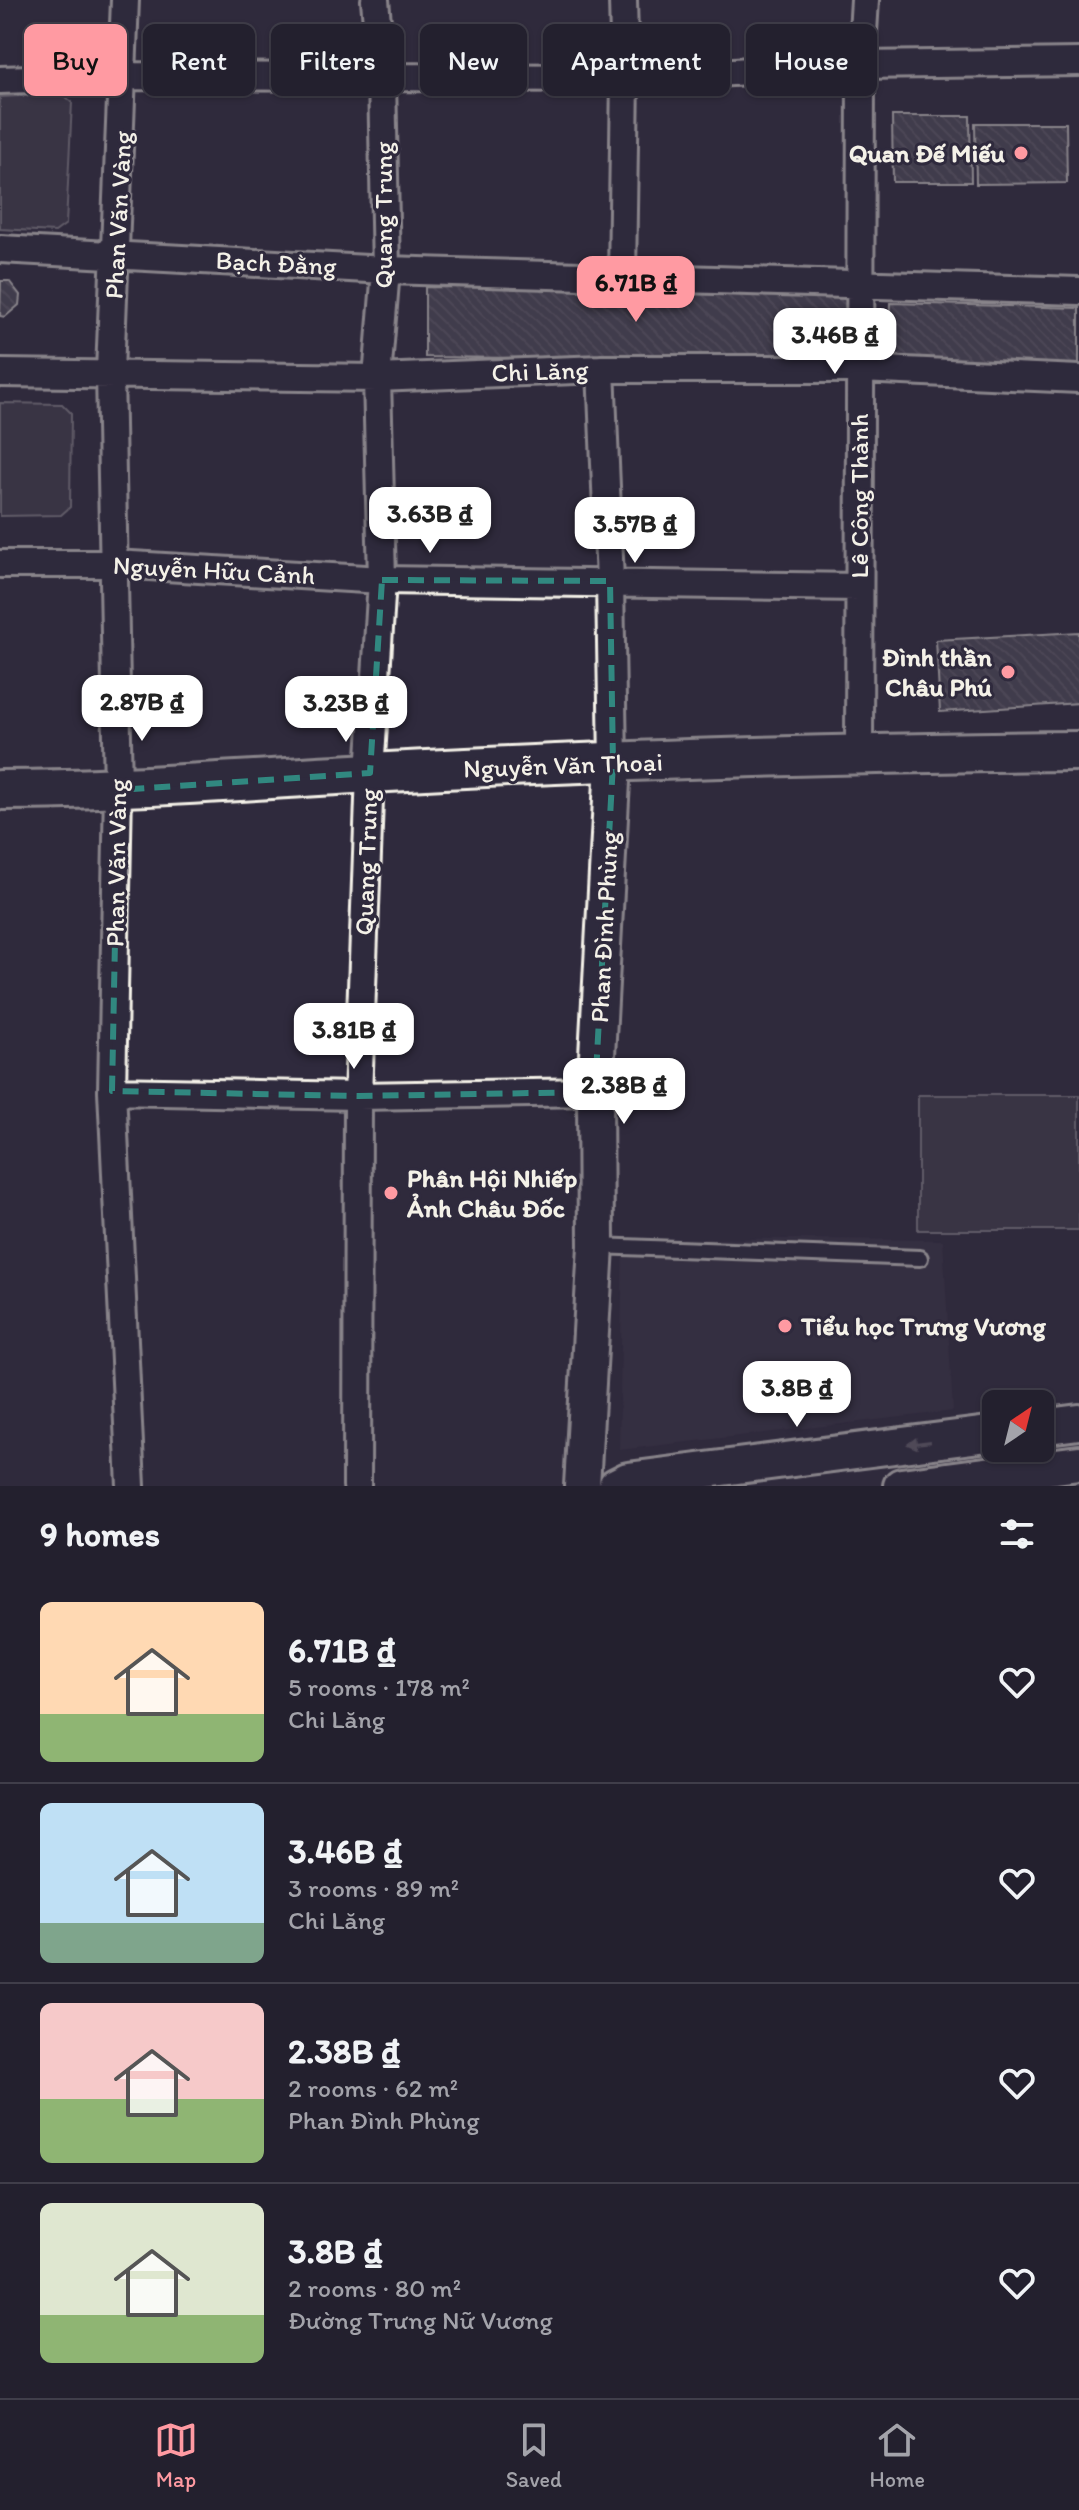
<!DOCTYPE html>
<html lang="en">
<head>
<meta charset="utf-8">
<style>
	:root { --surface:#23202e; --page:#2f2d3a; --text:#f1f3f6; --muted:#a3a3aa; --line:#403e4a; --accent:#ff9aa2 }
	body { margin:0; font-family:Itim,sans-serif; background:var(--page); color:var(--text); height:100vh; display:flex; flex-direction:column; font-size:30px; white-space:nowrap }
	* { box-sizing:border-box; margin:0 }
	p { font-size:26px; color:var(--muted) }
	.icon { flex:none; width:44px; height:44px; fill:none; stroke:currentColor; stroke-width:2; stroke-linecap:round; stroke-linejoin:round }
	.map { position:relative; height:1486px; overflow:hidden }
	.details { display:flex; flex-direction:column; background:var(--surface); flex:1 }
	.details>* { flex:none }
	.hud { position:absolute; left:24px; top:24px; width:1032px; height:72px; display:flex; gap:16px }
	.needle { width:52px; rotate:35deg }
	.tools { position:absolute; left:982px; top:1390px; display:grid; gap:16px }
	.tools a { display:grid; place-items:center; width:72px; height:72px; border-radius:12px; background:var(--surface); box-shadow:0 2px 6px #0004,0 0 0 2px var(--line); font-size:40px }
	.price { position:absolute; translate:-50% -68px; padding:0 18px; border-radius:16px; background:#fff; color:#222; font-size:26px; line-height:52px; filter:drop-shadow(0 2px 4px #0008) }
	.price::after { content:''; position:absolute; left:50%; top:48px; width:24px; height:18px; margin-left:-12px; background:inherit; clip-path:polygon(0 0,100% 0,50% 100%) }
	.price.selected { background:var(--accent); color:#111 }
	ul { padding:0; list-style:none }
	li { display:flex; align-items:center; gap:24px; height:200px; padding:0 40px }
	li+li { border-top:2px solid var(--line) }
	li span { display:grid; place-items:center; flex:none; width:224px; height:160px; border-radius:12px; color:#555 }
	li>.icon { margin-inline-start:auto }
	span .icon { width:96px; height:96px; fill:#fffc; stroke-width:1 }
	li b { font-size:34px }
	h2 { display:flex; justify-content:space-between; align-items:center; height:96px; padding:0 40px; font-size:34px }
	.pill { padding:0 28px; border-radius:12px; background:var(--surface); box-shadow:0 2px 6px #0004,0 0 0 2px var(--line); font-size:28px; line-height:72px }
	.pill.selected { background:var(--accent); color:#111 }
	.menu { display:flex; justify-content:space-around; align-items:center; height:112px; border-top:2px solid var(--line); background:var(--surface); font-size:22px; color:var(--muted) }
	.menu a { display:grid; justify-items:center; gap:4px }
	.menu .selected { color:var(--accent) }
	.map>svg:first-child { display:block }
	.built { fill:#3b3647 }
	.green { fill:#454050; stroke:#9c989c; stroke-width:2 }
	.building { fill:url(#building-back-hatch); stroke:#f4f1e8; stroke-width:2 }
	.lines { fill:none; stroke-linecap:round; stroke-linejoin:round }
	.service-casing { stroke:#f4f1e8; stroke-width:20 }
	.minor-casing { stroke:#f4f1e8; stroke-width:32 }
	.tertiary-casing { stroke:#f4f1e8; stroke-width:40 }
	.secondary-casing { stroke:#f4f1e8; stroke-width:44 }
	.service { stroke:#2f2a3d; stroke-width:14 }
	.minor { stroke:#2f2a3d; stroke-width:26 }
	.tertiary { stroke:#2f2a3d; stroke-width:34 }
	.secondary { stroke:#2f2a3d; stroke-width:38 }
	.oneway { fill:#747079 }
	.marked { fill:none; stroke:#318880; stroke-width:6; stroke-dasharray:16 10; stroke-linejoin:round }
	.poi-dot { fill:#ff9aa2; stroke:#2f2a3d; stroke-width:3 }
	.labels { text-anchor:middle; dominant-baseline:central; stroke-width:6; stroke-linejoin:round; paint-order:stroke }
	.poi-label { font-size:26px; font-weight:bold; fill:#f4f1e8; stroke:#2f2a3d; text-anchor:end }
	.street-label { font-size:26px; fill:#f4f1e8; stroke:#2f2a3d }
</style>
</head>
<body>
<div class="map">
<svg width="1079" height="1486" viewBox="0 0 1079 1486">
	<defs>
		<pattern id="building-back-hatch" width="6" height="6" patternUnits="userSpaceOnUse" patternTransform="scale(2)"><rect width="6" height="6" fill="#56525f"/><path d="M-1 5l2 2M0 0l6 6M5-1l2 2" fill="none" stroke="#6f6b76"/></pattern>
	</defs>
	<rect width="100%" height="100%" fill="#2f2a3d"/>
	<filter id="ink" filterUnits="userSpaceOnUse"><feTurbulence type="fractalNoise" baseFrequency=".0125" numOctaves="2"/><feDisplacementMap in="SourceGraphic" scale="16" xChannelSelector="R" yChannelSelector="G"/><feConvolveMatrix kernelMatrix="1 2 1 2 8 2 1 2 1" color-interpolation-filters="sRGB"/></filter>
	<g filter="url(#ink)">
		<path class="built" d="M623,1238L943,1240L953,1411L619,1450Z"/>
		<path class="green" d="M62,94L72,102L66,224L55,232L0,229V97Z
			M0,403L62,404L71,413L70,507L61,515L0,516Z
			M918,1095H1079V1230H918Z"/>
		<path class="building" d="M892,116H970L971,182H893Z
			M975,123H1066L1067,183L976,184Z
			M1,281H9L20,295L19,305L5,317L0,316Z
			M425,287L847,290V361L425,357Z
			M890,303L1079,308V365L888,360Z
			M1079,632V703L940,712L936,640Z"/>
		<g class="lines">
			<g class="service-casing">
				<path id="service" d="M596,1246L920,1258"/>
			</g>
			<g class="minor-casing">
				<path id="minor" d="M125,0L110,372L118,790L112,1091L131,1486
					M0,80L124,76L625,78L861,65L1079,62
					M0,249L386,270L1079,291
					M622,276L625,78L623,0
					M601,369L610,581L613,763
					M0,373L377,378L601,369H860L1079,379
					M0,564H115L382,580L859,587
					M859,753L861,65L865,0
					M112,1091L358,1096L595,1092
					M357,1486L358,1096L370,773L382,580L377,378L386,270L382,79L375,0"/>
			</g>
			<g class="tertiary-casing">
				<path id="tertiary" d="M1040,1427L1079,1422
					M582,1486L596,1246L595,1092L613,763
					M616,1486L628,1480L996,1433
					M901,1486L1079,1463"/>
			</g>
			<g class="secondary-casing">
				<path id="secondary" d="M0,790C124,790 246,780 370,773C606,760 842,753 1079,751"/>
			</g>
			<use href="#service" class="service"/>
			<use href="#minor" class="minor"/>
			<use href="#tertiary" class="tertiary"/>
			<use href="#secondary" class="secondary"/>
		</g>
		<defs><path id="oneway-solid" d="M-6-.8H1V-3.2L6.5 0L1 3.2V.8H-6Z" transform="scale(2)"/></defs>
		<use class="oneway" href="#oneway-solid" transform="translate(919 1443) rotate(173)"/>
	</g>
	<path d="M0 0H1079V1486H0ZM382,580L610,581L613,763L595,1092L358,1096L112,1091L118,790L370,773Z" fill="#2f2a3d" fill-opacity=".55" fill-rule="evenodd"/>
	<path class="marked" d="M382,580L610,581L613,763L595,1092L358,1096L112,1091L118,790L370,773Z"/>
	<g class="poi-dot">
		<circle cx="1021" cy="153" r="8"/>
		<circle cx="1008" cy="672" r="8"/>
		<circle cx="391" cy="1193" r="8"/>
		<circle cx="785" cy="1326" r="8"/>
	</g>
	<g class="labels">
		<g class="poi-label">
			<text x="1005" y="153">Quan Đế Miếu</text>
			<text x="992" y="657">Đình thần<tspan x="992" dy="30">Châu Phú</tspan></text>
			<text x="407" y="1178" text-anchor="start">Phân Hội Nhiếp<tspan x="407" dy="30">Ảnh Châu Đốc</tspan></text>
			<text x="801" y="1326" text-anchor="start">Tiểu học Trưng Vương</text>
		</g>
		<g class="street-label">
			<text transform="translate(118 215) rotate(-87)">Phan Văn Vàng</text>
			<text transform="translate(383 215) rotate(-90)">Quang Trung</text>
			<text transform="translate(276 263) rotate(3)">Bạch Đằng</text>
			<text transform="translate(540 371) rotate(-2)">Chi Lăng</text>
			<text transform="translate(859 496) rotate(-90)">Lê Công Thành</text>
			<text transform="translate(214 570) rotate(3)">Nguyễn Hữu Cảnh</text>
			<text transform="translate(563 765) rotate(-2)">Nguyễn Văn Thoại</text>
			<text transform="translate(366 862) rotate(-88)">Quang Trung</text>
			<text transform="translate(116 863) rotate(-89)">Phan Văn Vàng</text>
			<text transform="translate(604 927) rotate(-87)">Phan Đình Phùng</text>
		</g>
	</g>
</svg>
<div class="tools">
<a><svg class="needle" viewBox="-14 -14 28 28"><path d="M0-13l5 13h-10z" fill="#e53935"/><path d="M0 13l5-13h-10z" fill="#a3a3aa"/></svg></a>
</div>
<b class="price selected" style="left:636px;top:324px">6.71B ₫</b>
<b class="price" style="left:835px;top:376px">3.46B ₫</b>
<b class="price" style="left:430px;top:555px">3.63B ₫</b>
<b class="price" style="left:635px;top:565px">3.57B ₫</b>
<b class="price" style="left:142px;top:743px">2.87B ₫</b>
<b class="price" style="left:346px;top:744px">3.23B ₫</b>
<b class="price" style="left:354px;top:1071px">3.81B ₫</b>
<b class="price" style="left:624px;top:1126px">2.38B ₫</b>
<b class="price" style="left:797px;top:1429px">3.8B ₫</b>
<div class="hud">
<a class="pill selected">Buy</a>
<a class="pill">Rent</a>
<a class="pill">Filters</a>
<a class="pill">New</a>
<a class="pill">Apartment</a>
<a class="pill">House</a>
</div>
</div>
<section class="details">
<h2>9 homes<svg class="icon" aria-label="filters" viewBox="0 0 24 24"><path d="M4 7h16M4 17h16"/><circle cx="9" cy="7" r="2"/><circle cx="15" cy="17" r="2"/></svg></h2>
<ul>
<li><span style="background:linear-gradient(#ffd9b3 70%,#8fb573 0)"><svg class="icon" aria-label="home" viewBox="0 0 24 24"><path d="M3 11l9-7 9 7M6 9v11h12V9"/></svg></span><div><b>6.71B ₫</b><p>5 rooms · 178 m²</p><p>Chi Lăng</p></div><svg class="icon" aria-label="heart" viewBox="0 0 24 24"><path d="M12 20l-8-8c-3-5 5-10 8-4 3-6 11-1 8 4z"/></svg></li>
<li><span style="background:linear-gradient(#bfe0f5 75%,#7fa58c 0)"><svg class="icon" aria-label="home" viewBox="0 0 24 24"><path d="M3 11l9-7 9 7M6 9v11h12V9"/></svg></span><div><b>3.46B ₫</b><p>3 rooms · 89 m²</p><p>Chi Lăng</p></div><svg class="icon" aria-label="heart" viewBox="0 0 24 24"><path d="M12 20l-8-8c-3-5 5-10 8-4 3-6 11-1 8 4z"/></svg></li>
<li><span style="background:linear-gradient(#f6c9c9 60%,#8fb573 0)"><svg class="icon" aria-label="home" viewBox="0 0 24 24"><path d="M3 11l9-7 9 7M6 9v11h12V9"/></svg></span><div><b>2.38B ₫</b><p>2 rooms · 62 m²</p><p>Phan Đình Phùng</p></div><svg class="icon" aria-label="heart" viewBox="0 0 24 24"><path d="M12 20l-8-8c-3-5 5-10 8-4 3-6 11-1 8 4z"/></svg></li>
<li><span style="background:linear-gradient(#dfe7d0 70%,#8fb573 0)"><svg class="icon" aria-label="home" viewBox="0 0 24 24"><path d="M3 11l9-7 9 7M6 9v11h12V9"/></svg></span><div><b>3.8B ₫</b><p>2 rooms · 80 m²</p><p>Đường Trưng Nữ Vương</p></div><svg class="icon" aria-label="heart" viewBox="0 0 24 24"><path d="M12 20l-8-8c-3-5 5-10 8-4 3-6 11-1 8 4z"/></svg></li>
</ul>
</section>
<nav class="menu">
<a class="selected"><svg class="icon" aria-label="map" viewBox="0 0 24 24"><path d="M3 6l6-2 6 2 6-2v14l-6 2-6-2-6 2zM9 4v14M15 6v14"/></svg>Map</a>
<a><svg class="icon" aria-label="saved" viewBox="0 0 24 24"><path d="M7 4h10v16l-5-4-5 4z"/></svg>Saved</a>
<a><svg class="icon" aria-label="home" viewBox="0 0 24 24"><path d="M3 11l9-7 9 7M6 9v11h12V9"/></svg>Home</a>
</nav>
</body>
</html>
